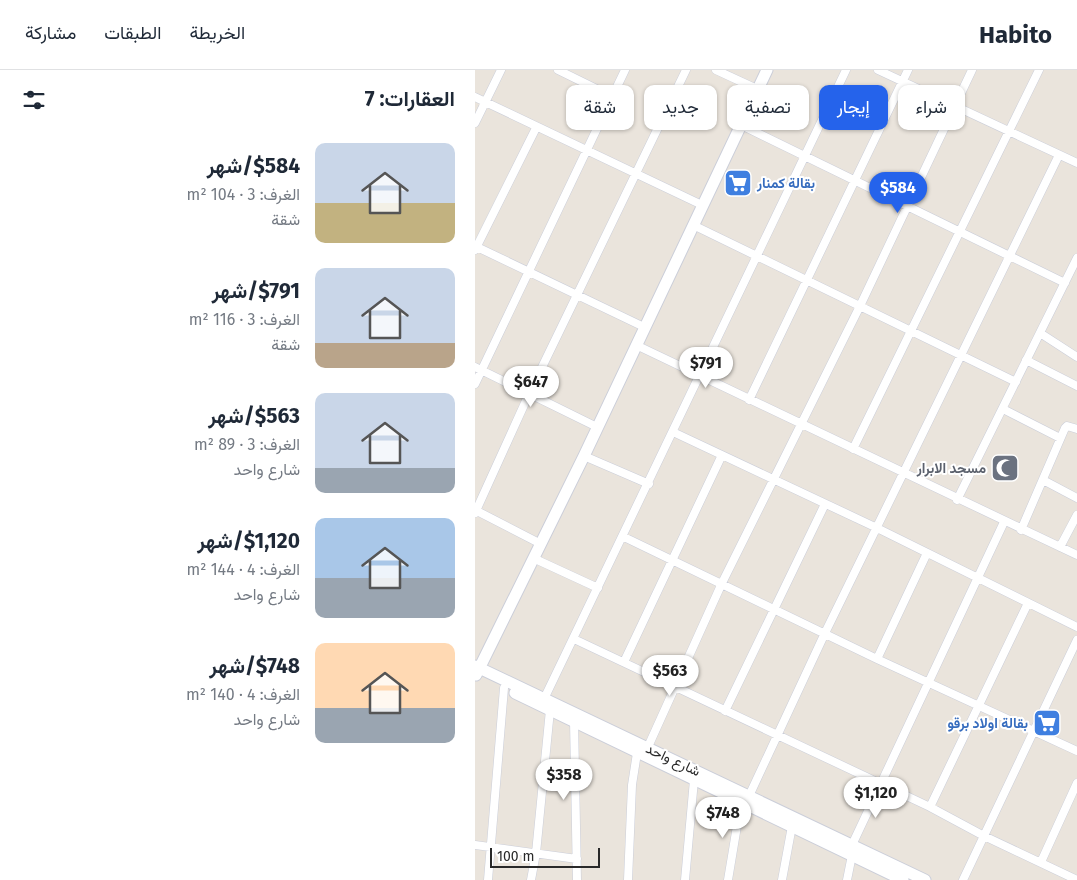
<!DOCTYPE html>
<html lang="ar">
<head>
<meta charset="utf-8">
<style>
	:root { --surface:#fff; --page:#f2f2f3; --text:#1f2937; --muted:#747a83; --line:#e0e1e3; --accent:#2563eb }
	body { margin:0; font-family:"Fira Sans",Vazirmatn,sans-serif; background:var(--page); color:var(--text); direction:rtl; height:100vh; display:flex; flex-direction:column; font-size:19px; white-space:nowrap }
	* { box-sizing:border-box; margin:0 }
	p { font-size:16px; color:var(--muted) }
	.icon { flex:none; width:28px; height:28px; fill:none; stroke:currentColor; stroke-width:2; stroke-linecap:round; stroke-linejoin:round }
	.map { position:relative; flex:1; overflow:hidden; direction:ltr }
	.sheet { display:flex; flex-direction:column; background:var(--surface); width:475px }
	.sheet>* { flex:none }
	.top-card { position:absolute; left:15px; top:15px; width:475px; height:45px; direction:rtl; display:flex; gap:10px }
	.scale { position:absolute; left:15px; bottom:12px; width:110px; box-sizing:border-box; padding-left:5px; border:2px solid #292929; border-top:0; font-size:14px; line-height:18px; white-space:nowrap; color:#292929; -webkit-text-stroke:4px #fff; paint-order:stroke }
	.price { position:absolute; translate:-50% -42px; padding:0 11px; border-radius:18px; background:#fff; color:#222; font-size:16px; line-height:32px; filter:drop-shadow(0 1px 2px #0008) }
	.price::after { content:''; position:absolute; left:50%; top:30px; width:15px; height:11px; margin-left:-8px; background:inherit; clip-path:polygon(0 0,100% 0,50% 100%) }
	.price.on { background:var(--accent); color:#fff }
	ul { padding:0; list-style:none }
	li { display:flex; align-items:center; gap:15px; height:125px; padding:0 20px }
	li span { display:grid; place-items:center; flex:none; width:140px; height:100px; border-radius:10px; color:#555 }
	li>.icon { margin-inline-start:auto }
	span .icon { width:60px; height:60px; fill:#fffc; stroke-width:1 }
	li b { font-size:21px }
	h2 { display:flex; justify-content:space-between; align-items:center; height:60px; padding:0 20px; font-size:21px }
	.pill { padding:0 18px; border-radius:10px; background:var(--surface); box-shadow:0 1px 4px #0004; font-size:18px; line-height:45px }
	.pill.on { background:var(--accent); color:#fff }
	header { display:flex; align-items:center; gap:30px; box-sizing:border-box; height:70px; padding:0 25px; background:var(--surface); border-bottom:1px solid var(--line) }
	header strong { font-size:24px }
	nav { display:flex; gap:28px; margin-inline-start:auto; font-size:18px }
	main { display:flex; flex:1; min-height:0 }
	.map>svg:first-child { display:block }
	.lines { fill:none; stroke-linecap:round; stroke-linejoin:round }
	.street-casing { stroke:#cbced9; stroke-width:9 }
	.secondary-casing { stroke:#cbced9; stroke-width:13 }
	.street { stroke:#fff; stroke-width:8 }
	.secondary { stroke:#fff; stroke-width:11 }
	.labels { text-anchor:middle; dominant-baseline:central; stroke-width:4; stroke-linejoin:round; paint-order:stroke }
	.shop-label { font-size:14px; font-weight:bold; fill:#366cbe; stroke:#fff; text-anchor:start }
	.worship-label { font-size:14px; font-weight:bold; fill:#5b616d; stroke:#fff; text-anchor:end }
	.street-label { font-size:14px; fill:#292929; stroke:#fff }
</style>
</head>
<body>
<header>
<strong>Habito</strong>
<nav><a>الخريطة</a><a>الطبقات</a><a>مشاركة</a></nav>
</header>
<main>
<div class="map">
<svg width="602" height="810" viewBox="0 0 602 810">
	<rect width="100%" height="100%" fill="#eae4dc"/>
	<g class="lines">
		<g class="street-casing">
			<path id="street" d="M83,0L138,27
				M241,0L282,19
				M403,0L602,93
				M0,27L227,135
				M0,53L26,0
				M266,55L590,213
				M218,155L541,312
				M0,176L169,257
				M0,180L61,58
				M565,263L602,287
				M161,275L602,485
				M551,290L602,316
				M0,297L122,357
				M0,314L150,0
				M274,330L433,0
				M528,339L585,368
				M198,362L402,458L602,557
				M378,379L564,0
				M109,386L174,414
				M568,410L602,428
				M482,430L602,188
				M0,440L66,474
				M0,443L54,324L211,0
				M546,460L590,358L592,356L602,359
				M149,467L402,589L602,681
				M585,477L602,445
				M58,488L123,518
				M99,569L455,737L509,766L602,810
				M402,589L452,483
				M149,592L247,385
				M69,629L371,0
				M250,641L350,434
				M99,650L102,810
				M172,679L247,513L385,236L497,0
				M68,709L100,715
				M274,726L350,563L584,85
				M455,737L553,533
				M0,775L102,789
				M377,775L529,452
				M566,792L602,713
				M13,810L29,618
				M56,810L61,783L75,640
				M153,810L157,715L162,683
				M210,810L219,710
				M253,810L266,732
				M307,810L317,756
				M372,810L377,785
				M488,810L602,570"/>
		</g>
		<g class="secondary-casing">
			<path id="secondary" d="M0,596L450,810
				M1,605L109,386L292,0
				M40,623L428,810"/>
		</g>
		<use href="#street" class="street"/>
		<use href="#secondary" class="secondary"/>
	</g>
	<defs>
		<g id="supermarket-square" transform="scale(1.4375)"><rect x="-9" y="-9" width="18" height="18" rx="4" fill="#3f7fe0" stroke="#fff"/><path d="M-6-5.5h2.5l.6 2H6L4.5 2H-2.5L-4.4-4H-6ZM-1.5 3.2a1.3 1.3 0 1 0 .1 0ZM3 3.2a1.3 1.3 0 1 0 .1 0Z" fill="#fff"/></g>
		<g id="mosque-square" transform="scale(1.4375)"><rect x="-9" y="-9" width="18" height="18" rx="4" fill="#6b7280" stroke="#fff"/><path d="M3.5-4.9A6 6 0 1 0 3.5 4.9A5 5 0 1 1 3.5-4.9Z" fill="#fff"/></g>
	</defs>
	<g fill-rule="evenodd">
		<use href="#supermarket-square" x="263" y="113"/>
		<use href="#mosque-square" x="530" y="398"/>
		<use href="#supermarket-square" x="572" y="653"/>
	</g>
	<g class="labels">
		<g class="shop-label">
			<text x="282" y="113">بقالة كمنار</text>
			<text x="553" y="653" text-anchor="end">بقالة اولاد برقو</text>
		</g>
		<g class="worship-label">
			<text x="511" y="398">مسجد الابرار</text>
		</g>
		<g class="street-label">
			<text transform="translate(198 690) rotate(25)">شارع واحد</text>
		</g>
	</g>
</svg>
<div class="scale">100 m</div>
<b class="price on" style="left:423px;top:144px">$584</b>
<b class="price" style="left:231px;top:319px">$791</b>
<b class="price" style="left:56px;top:338px">$647</b>
<b class="price" style="left:195px;top:627px">$563</b>
<b class="price" style="left:89px;top:731px">$358</b>
<b class="price" style="left:401px;top:749px">$1,120</b>
<b class="price" style="left:248px;top:769px">$748</b>
<div class="top-card">
<a class="pill">شراء</a>
<a class="pill on">إيجار</a>
<a class="pill">تصفية</a>
<a class="pill">جديد</a>
<a class="pill">شقة</a>
</div>
</div>
<section class="sheet">
<h2>العقارات: 7<svg class="icon" aria-label="filters" viewBox="0 0 24 24"><path d="M4 7h16M4 17h16"/><circle cx="9" cy="7" r="2"/><circle cx="15" cy="17" r="2"/></svg></h2>
<ul>
<li><span style="background:linear-gradient(#c9d6e8 60%,#c2b280 0)"><svg class="icon" aria-label="home" viewBox="0 0 24 24"><path d="M3 11l9-7 9 7M6 9v11h12V9"/></svg></span><div><b>$584/شهر</b><p>الغرف: 3 · 104 m²</p><p>شقة</p></div></li>
<li><span style="background:linear-gradient(#c9d6e8 75%,#b9a48a 0)"><svg class="icon" aria-label="home" viewBox="0 0 24 24"><path d="M3 11l9-7 9 7M6 9v11h12V9"/></svg></span><div><b>$791/شهر</b><p>الغرف: 3 · 116 m²</p><p>شقة</p></div></li>
<li><span style="background:linear-gradient(#c9d6e8 75%,#9aa5b1 0)"><svg class="icon" aria-label="home" viewBox="0 0 24 24"><path d="M3 11l9-7 9 7M6 9v11h12V9"/></svg></span><div><b>$563/شهر</b><p>الغرف: 3 · 89 m²</p><p>شارع واحد</p></div></li>
<li><span style="background:linear-gradient(#a9c7e8 60%,#9aa5b1 0)"><svg class="icon" aria-label="home" viewBox="0 0 24 24"><path d="M3 11l9-7 9 7M6 9v11h12V9"/></svg></span><div><b>$1,120/شهر</b><p>الغرف: 4 · 144 m²</p><p>شارع واحد</p></div></li>
<li><span style="background:linear-gradient(#ffd9b3 65%,#9aa5b1 0)"><svg class="icon" aria-label="home" viewBox="0 0 24 24"><path d="M3 11l9-7 9 7M6 9v11h12V9"/></svg></span><div><b>$748/شهر</b><p>الغرف: 4 · 140 m²</p><p>شارع واحد</p></div></li>
</ul>
</section>
</main>
</body>
</html>
